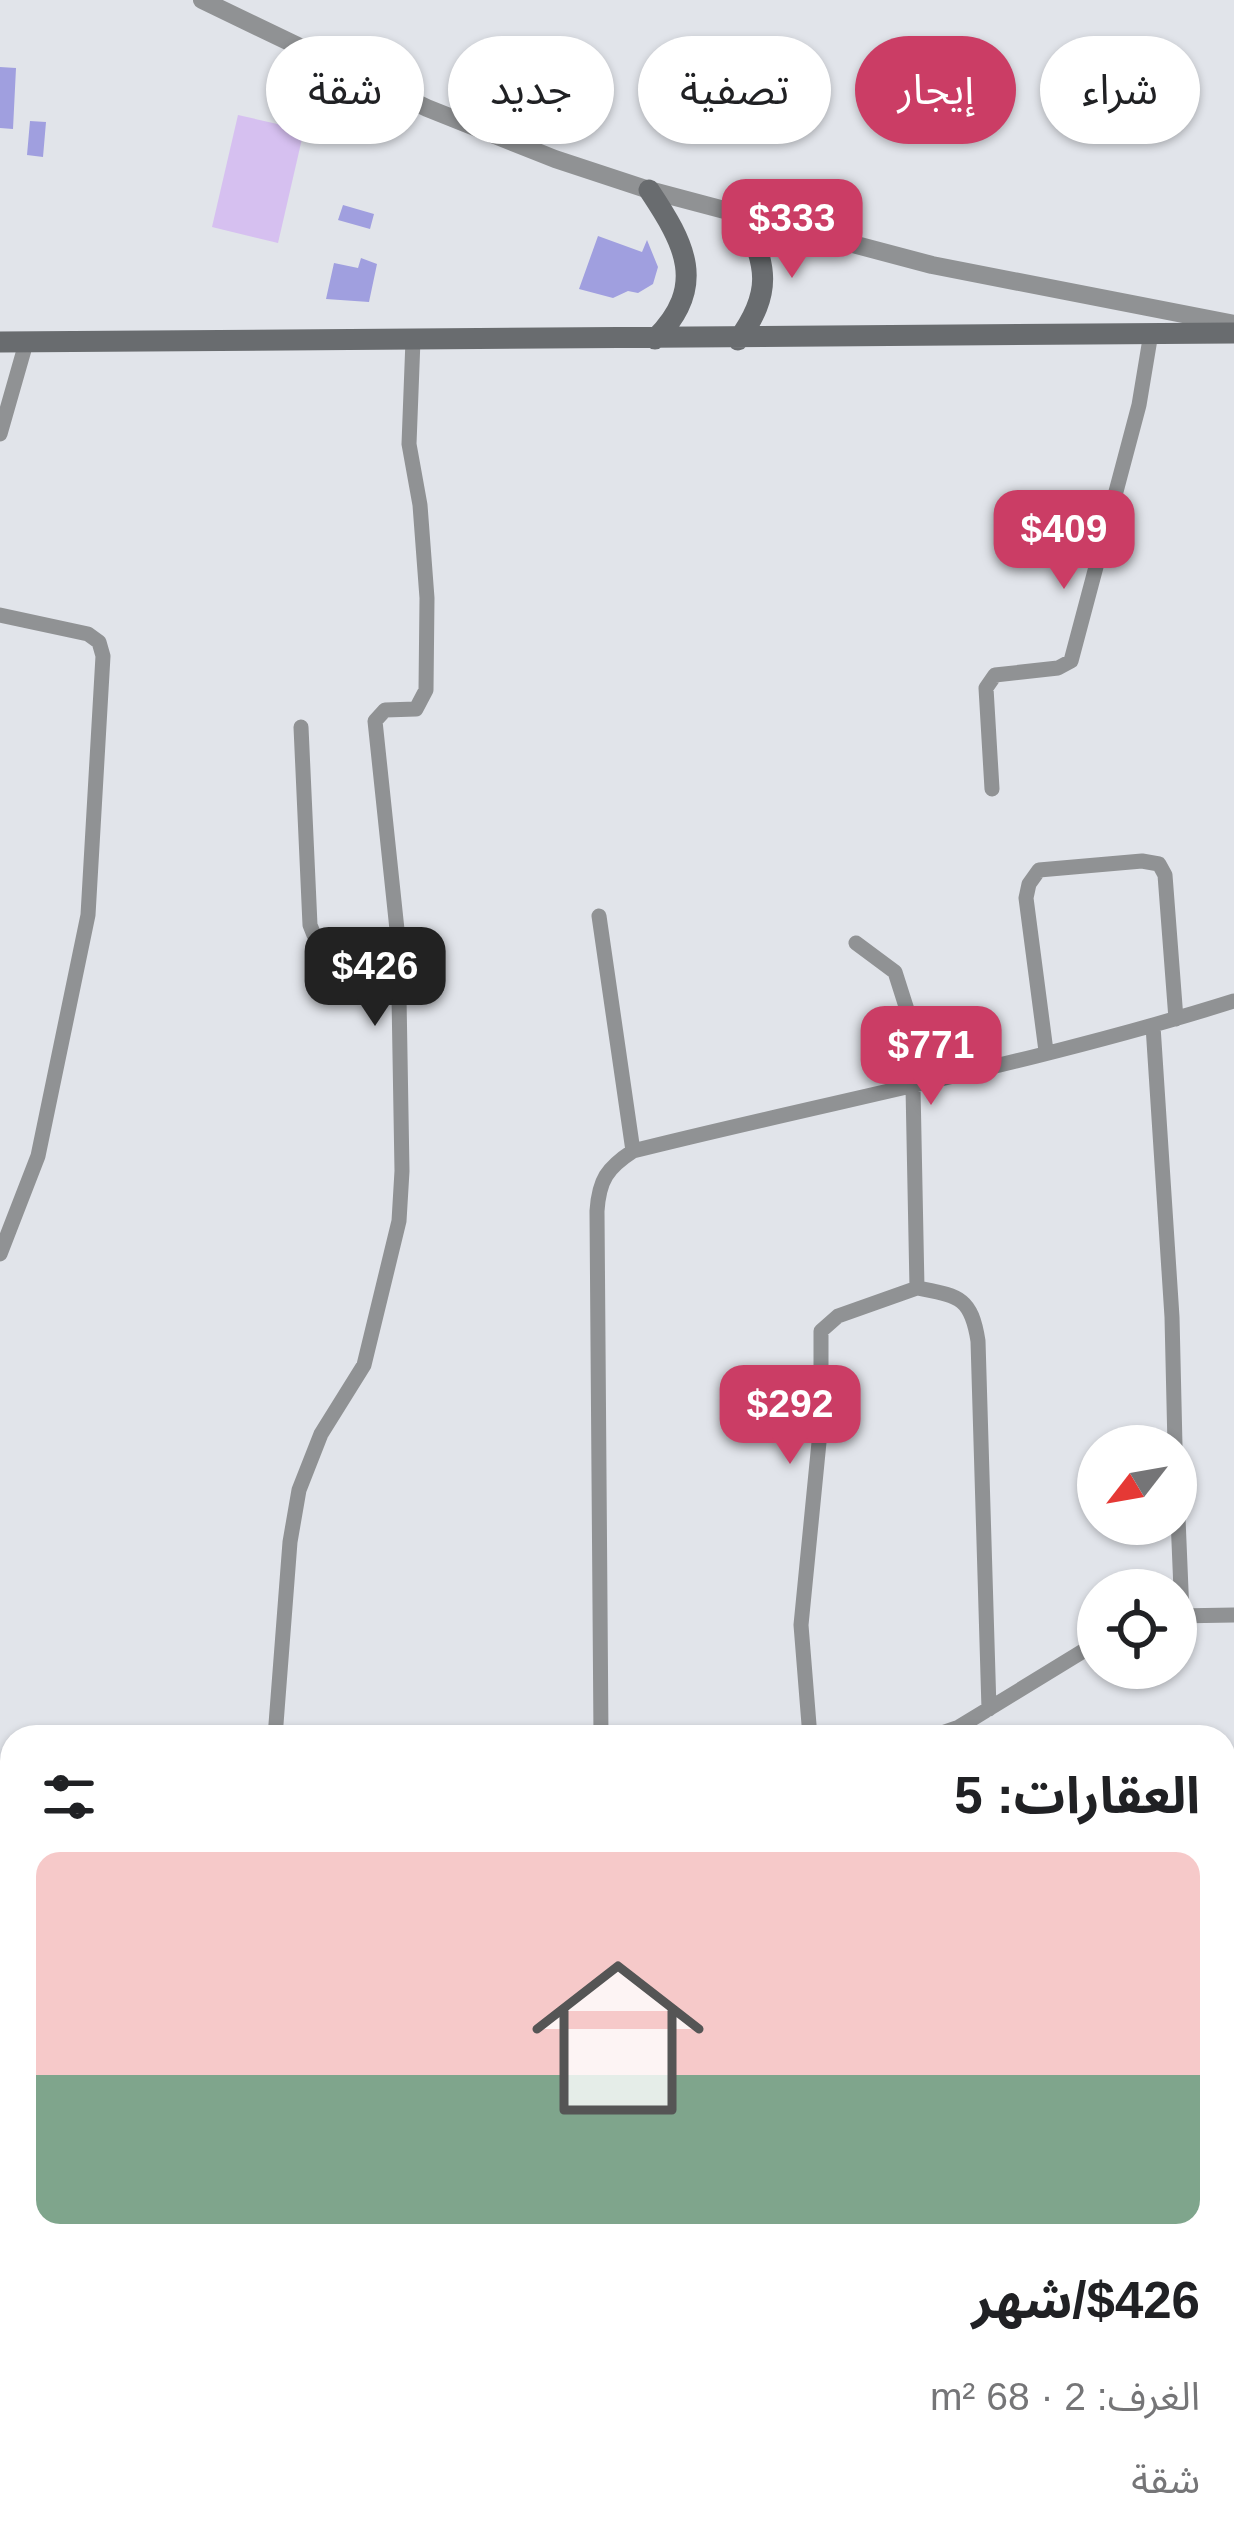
<!DOCTYPE html>
<html lang="ar">
<head>
<meta charset="utf-8">
<style>
	:root { --surface:#fff; --page:#f2f2f2; --text:#202124; --muted:#757577; --accent:#cb3d65 }
	body { margin:0; font-family:Arial,"Noto Sans Arabic",sans-serif; background:var(--page); color:var(--text); direction:rtl; height:100vh; display:flex; flex-direction:column; font-size:45px; white-space:nowrap }
	* { box-sizing:border-box; margin:0 }
	p { font-size:39px; color:var(--muted) }
	.icon { flex:none; width:66px; height:66px; fill:none; stroke:currentColor; stroke-width:2; stroke-linecap:round; stroke-linejoin:round }
	.map { position:relative; flex:1; overflow:hidden; direction:ltr }
	.details { position:absolute; left:0px; top:1725px; width:1236px; height:804px; display:flex; flex-direction:column; background:var(--surface); border-radius:36px 36px 0 0; box-shadow:0 3px 9px #0004; direction:rtl }
	.details>* { flex:none }
	.hud { position:absolute; left:36px; top:36px; width:1164px; height:108px; direction:rtl; display:flex; gap:24px }
	.needle { width:78px; rotate:239deg }
	.tools { position:absolute; left:1077px; top:1425px; display:grid; gap:24px }
	.tools a { display:grid; place-items:center; width:120px; height:120px; border-radius:50%; background:var(--surface); box-shadow:0 3px 9px #0004; font-size:60px }
	.price { position:absolute; translate:-50% -102px; padding:0 27px; border-radius:24px; background:var(--accent); color:#fff; font-size:39px; line-height:78px; filter:drop-shadow(0 3px 6px #0008) }
	.price::after { content:''; position:absolute; left:50%; top:72px; width:36px; height:27px; margin-left:-18px; background:inherit; clip-path:polygon(0 0,100% 0,50% 100%) }
	.price.active { background:#222; color:#fff }
	ul { padding:0; list-style:none }
	li { display:grid; align-content:center; gap:24px; height:636px; padding:0 36px }
	li span { display:grid; place-items:center; height:372px; border-radius:24px; color:#555 }
	li>.icon { margin-inline-start:auto }
	span .icon { width:216px; height:216px; fill:#fffc; stroke-width:1 }
	li b { font-size:51px }
	h2 { display:flex; justify-content:space-between; align-items:center; height:144px; padding:0 36px; font-size:51px }
	.chip { padding:0 42px; border-radius:54px; background:var(--surface); box-shadow:0 3px 9px #0004; font-size:42px; line-height:108px }
	.chip.active { background:var(--accent); color:#fff }
	.map>svg:first-child { display:block }
	.green { fill:#d6c0f0 }
	.building { fill:#a09fdf }
	.lines { fill:none; stroke-linecap:round; stroke-linejoin:round }
	.service { stroke:#909294; stroke-width:8 }
	.minor { stroke:#909294; stroke-width:15 }
	.tertiary { stroke:#909294; stroke-width:18 }
	.secondary { stroke:#696c6f; stroke-width:21 }
</style>
</head>
<body>
<div class="map">
<svg width="1234" height="2529" viewBox="0 0 1234 2529">
	<rect width="100%" height="100%" fill="#e1e4ea"/>
	<path class="green" d="M238,115L304,130L278,243L212,227Z"/>
	<path class="building" d="M0,67L16,68L13,129L0,128Z
		M30,121L46,122L43,157L27,155Z
		M343,205L374,214L370,229L338,220Z
		M598,236L642,252L647,240L658,267L653,284L638,293L628,291L613,298L579,289Z
		M361,258L377,264L369,302L326,299L334,263L358,268Z"/>
	<g class="lines">
		<path class="service" d="M1060,2517L1062,2529"/>
		<path class="minor" d="M0,434L26,343
			M0,615L88,634L99,642L103,656L88,915L38,1156L0,1254
			M301,727L310,925L314,935L324,941L398,939
			M992,789L986,688L995,675L1058,668L1071,661L1139,405L1151,333
			M599,916L633,1151
			M856,943L895,972L930,1082
			M1153,1026L1172,1317L1175,1446
			M1046,1051L1026,898L1029,884L1039,870L1142,861L1159,864L1165,875L1176,1019
			M913,1087L917,1288C958,1296 971,1296 978,1341L989,1709
			M1176,1470L1182,1614
			M1176,1616L1234,1615
			M275,1737L290,1542L299,1490L321,1434L364,1365L399,1221L402,1171L398,939L375,721L385,710L416,709L426,690L427,598L420,505L409,444L413,340
			M601,1737L597,1211C599,1180 607,1168 633,1151C833,1101 1037,1063 1234,1001
			M810,1737L801,1625L821,1422V1331L838,1316L917,1288
			M930,1737L959,1727L1098,1642
			M0,1775L12,1776
			M1224,1865L1234,1868
			M1224,2078L1234,2065
			M0,2298L12,2276
			M1224,2479L1234,2470
			M63,2529L69,2517
			M326,2529L331,2517
			M1176,2529L1187,2517"/>
		<path class="tertiary" d="M202,0L427,108L555,159L649,190L932,265L1234,324"/>
		<path class="secondary" d="M649,190C685,244 708,286 655,339
			M738,340C773,292 767,266 743,215
			M0,342L1234,333"/>
	</g>
</svg>
<div class="tools">
<a><svg class="needle" viewBox="-14 -14 28 28"><path d="M0-13l5 13h-10z" fill="#e53935"/><path d="M0 13l5-13h-10z" fill="#757577"/></svg></a>
<a><svg class="icon" aria-label="locate" viewBox="0 0 24 24"><circle cx="12" cy="12" r="6"/><path d="M12 2v4M12 18v4M2 12h4M18 12h4"/></svg></a>
</div>
<b class="price" style="left:792px;top:281px">$333</b>
<b class="price" style="left:1064px;top:592px">$409</b>
<b class="price active" style="left:375px;top:1029px">$426</b>
<b class="price" style="left:931px;top:1108px">$771</b>
<b class="price" style="left:790px;top:1467px">$292</b>
<div class="hud">
<a class="chip">شراء</a>
<a class="chip active">إيجار</a>
<a class="chip">تصفية</a>
<a class="chip">جديد</a>
<a class="chip">شقة</a>
</div>
<section class="details">
<h2>العقارات: 5<svg class="icon" aria-label="filters" viewBox="0 0 24 24"><path d="M4 7h16M4 17h16"/><circle cx="9" cy="7" r="2"/><circle cx="15" cy="17" r="2"/></svg></h2>
<ul>
<li><span style="background:linear-gradient(#f6c9c9 60%,#7fa58c 0)"><svg class="icon" aria-label="home" viewBox="0 0 24 24"><path d="M3 11l9-7 9 7M6 9v11h12V9"/></svg></span><div><b>$426/شهر</b><p>الغرف: 2 · 68 m²</p><p>شقة</p></div></li>
</ul>
</section>
</div>
</body>
</html>
